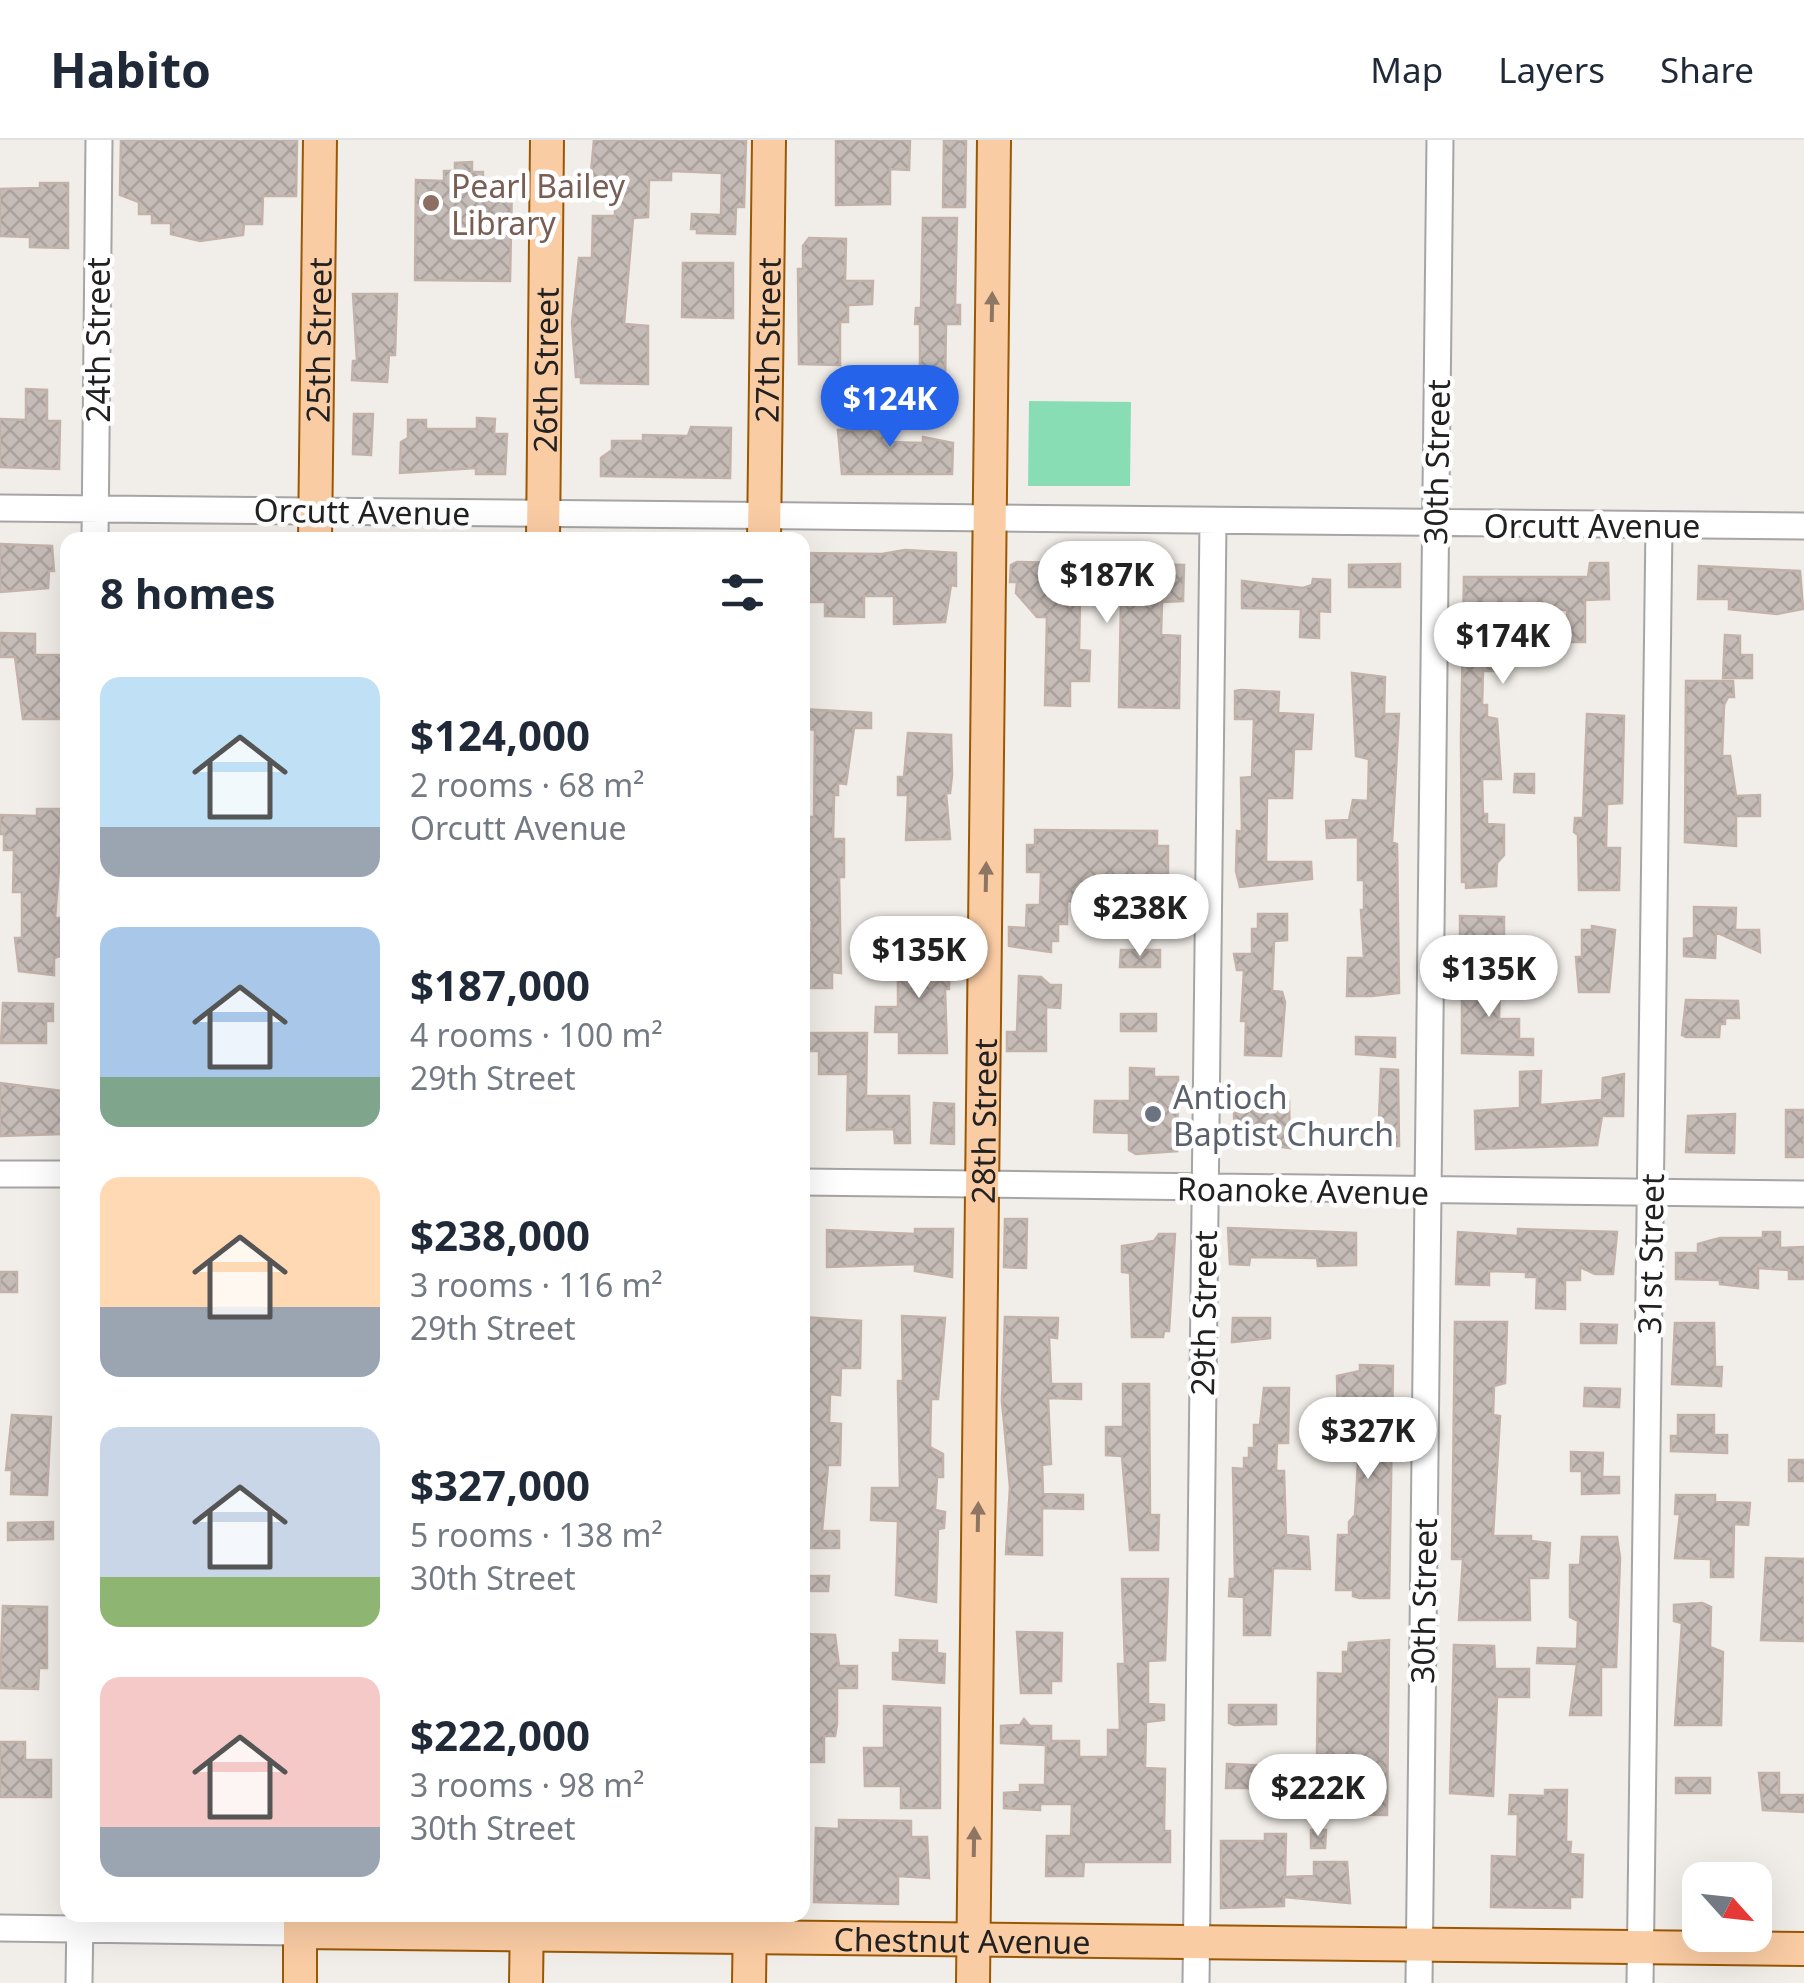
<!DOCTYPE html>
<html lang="en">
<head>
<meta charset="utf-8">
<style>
	:root { --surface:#fff; --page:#f6f6f7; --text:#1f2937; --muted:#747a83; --line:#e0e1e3; --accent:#2563eb }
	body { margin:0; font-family:"Noto Sans",sans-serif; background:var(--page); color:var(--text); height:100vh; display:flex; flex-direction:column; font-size:38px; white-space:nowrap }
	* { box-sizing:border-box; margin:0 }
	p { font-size:32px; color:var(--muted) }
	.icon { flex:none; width:55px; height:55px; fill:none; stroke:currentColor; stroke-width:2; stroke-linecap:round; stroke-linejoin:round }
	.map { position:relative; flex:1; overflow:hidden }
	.details { position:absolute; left:60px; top:392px; width:750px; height:1390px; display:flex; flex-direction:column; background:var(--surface); border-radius:20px; box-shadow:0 10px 40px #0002 }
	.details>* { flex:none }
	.needle { width:65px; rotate:117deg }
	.fabs { position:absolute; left:1682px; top:1722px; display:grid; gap:20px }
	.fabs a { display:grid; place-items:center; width:90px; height:90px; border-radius:20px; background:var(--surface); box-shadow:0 10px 40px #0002; font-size:50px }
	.price { position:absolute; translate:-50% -85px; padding:0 22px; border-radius:35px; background:#fff; color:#222; font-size:32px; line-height:65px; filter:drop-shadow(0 2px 5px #0008) }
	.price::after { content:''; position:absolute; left:50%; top:60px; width:30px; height:22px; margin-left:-15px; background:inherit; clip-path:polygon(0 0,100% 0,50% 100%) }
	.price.current { background:var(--accent); color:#fff }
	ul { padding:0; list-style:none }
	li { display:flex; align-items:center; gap:30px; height:250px; padding:0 40px }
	li span { display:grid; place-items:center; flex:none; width:280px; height:200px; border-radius:20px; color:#555 }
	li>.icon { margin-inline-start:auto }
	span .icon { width:120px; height:120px; fill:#fffc; stroke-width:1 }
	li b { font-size:42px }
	h2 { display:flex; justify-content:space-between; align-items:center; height:120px; padding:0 40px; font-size:42px }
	header { display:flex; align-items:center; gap:60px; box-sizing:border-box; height:140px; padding:0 50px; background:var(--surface); border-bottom:2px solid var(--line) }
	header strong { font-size:48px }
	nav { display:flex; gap:55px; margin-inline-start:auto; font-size:35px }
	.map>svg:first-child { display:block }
	.pitch { fill:#89ddb4 }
	.building { fill:url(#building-cross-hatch); stroke:#c2b2aa; stroke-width:2.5 }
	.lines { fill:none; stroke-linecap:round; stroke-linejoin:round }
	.minor-casing { stroke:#a5a5a5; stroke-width:29 }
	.major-casing { stroke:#9a5804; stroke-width:36 }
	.minor { stroke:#fff; stroke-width:25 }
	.major { stroke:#facca4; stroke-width:32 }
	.oneway { fill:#8e7662 }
	.education-dot { fill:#8d6e63; stroke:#fff; stroke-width:4 }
	.worship-dot { fill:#6b7280; stroke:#fff; stroke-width:4 }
	.labels { text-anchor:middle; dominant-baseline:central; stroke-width:9; stroke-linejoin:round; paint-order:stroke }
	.education-label { font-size:32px; fill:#785e54; stroke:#fff; text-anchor:start }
	.street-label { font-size:32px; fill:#212121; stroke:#fff }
	.worship-label { font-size:32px; fill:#5b616d; stroke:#fff; text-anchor:start }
</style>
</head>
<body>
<header>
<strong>Habito</strong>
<nav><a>Map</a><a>Layers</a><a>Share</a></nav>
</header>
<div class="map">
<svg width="1804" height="1843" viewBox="0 0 1804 1843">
	<defs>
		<pattern id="building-cross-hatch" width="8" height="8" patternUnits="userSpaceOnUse" patternTransform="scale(2.5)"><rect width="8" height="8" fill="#c6bcb7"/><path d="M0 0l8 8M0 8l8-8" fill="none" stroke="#aaa19d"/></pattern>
	</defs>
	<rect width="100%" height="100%" fill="#f1ede8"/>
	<path class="pitch" d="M1029,261L1131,262L1130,346H1028Z"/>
	<path class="building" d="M121,0H297L296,56H263L262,84H244L243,95L200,101L171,94V83H152V74H139V62L120,55Z
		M594,0H746L744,67H736L735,94L697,93V89H691L692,74L721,75L722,33L671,31V40H649L648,77L633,78L624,184L648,186V244L581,243V237H576L572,183L579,118H592L593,76H615V43H590Z
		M836,0H910L909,30L890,29V64L836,65Z
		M944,0H966L965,67H943Z
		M472,22V32H483V41H512L510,141L415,140L416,40L444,41V31H455V23Z
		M40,43H68V108L30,107V97L0,96V49L40,48Z
		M923,78H957L955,165H960V184H946L945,244L940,248H913V229H920V184H915L916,168H921Z
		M809,98L846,99L845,141H873L872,164L848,165V182H840V225L799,224L798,129H803V106Z
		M683,123H733V178L682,177Z
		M353,154H397L395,215H389L387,242L352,240L353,221H357Z
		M26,249L47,250V281H60L59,329L0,327V279L26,280Z
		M863,267L890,268L889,302L923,303V297L953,303L952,334H842L838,290H863Z
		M354,274H373L371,315L353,314Z
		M477,278L495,279L494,294H507L505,334H476V328L400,333L401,302L408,298V280H426V289H477Z
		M691,287L731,288L730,338L601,336V318L612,310V301H643V295L688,296Z
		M0,404L52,406L54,431H49L48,448L0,452Z
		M905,410L956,413V446L951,445L945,482L894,484V456H864V477L825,476V462H802V413L882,414Z
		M1017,422L1184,425L1183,461L1162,462L1161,495L1180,496L1179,568L1119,567L1121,458H1080L1079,510L1090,511L1089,541H1070V566L1045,565L1047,477H1037L1016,453L1017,442H1010L1011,425Z
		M1590,423H1608L1609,459L1585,460V502H1569L1567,470L1536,469V501H1506V531H1483L1482,565H1487V577L1497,579L1501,639H1482L1483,674H1487V684L1504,685V715L1497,723L1496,746L1466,748V742H1462L1461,598L1464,437H1588Z
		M1400,424V447H1349V425Z
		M1699,426L1800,431L1803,469L1777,474L1729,469V459H1698Z
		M1313,439L1330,440V472L1319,471V498L1300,497L1301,469L1242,468V441L1303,448L1312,445Z
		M0,493L35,494V515H65L64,579H23L15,517H0Z
		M1725,495L1740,496V515H1752V538H1723Z
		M1352,533L1385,537L1384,574H1399L1392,702L1397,704L1399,853L1372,856H1347L1348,818H1364L1361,770H1364V740H1358V697L1327,698L1326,681L1349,680L1353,660L1368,661L1369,619L1356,616Z
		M1686,541H1733L1734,557H1728L1724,565L1722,616H1730L1736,656L1760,655V676H1736V706L1685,702Z
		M1241,550L1279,552L1278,573L1313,575L1311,609H1294L1292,658H1267L1266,722H1311L1312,739L1240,747L1236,731L1237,691L1242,692L1241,638L1252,637L1254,579H1235V551Z
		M802,569L871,573V588H854L846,644L838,643V655H834L833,699H844V737H839L841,833L832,832V848H808L812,780H806V740H802V677H814L815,590L802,588Z
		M1587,574L1624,576L1622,663L1607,664L1606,708H1620L1619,750H1579L1578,695L1574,692L1575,678H1583Z
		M908,593L951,595L952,635L950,653H946L950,699L906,700L908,655H898V637H904Z
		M1515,634H1534V653L1514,652Z
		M37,669H60L62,691L55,778H61L60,816L54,818V835L19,831L15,798H22V752H13L14,710H4V694H0V675L37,676Z
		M1035,690L1157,691V706H1168V734H1150V762L1067,761V784H1058V801H1051V812L1009,806V787L1026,788L1027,765H1040L1041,732H1027V705H1035Z
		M1694,767L1736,768L1735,790H1759L1760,812L1716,792L1715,818L1684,816V799L1694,798Z
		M1258,774H1287V800L1274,801L1272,851L1282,852L1285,862L1281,916L1245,915L1246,881H1241L1244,830H1237L1234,814H1252V789H1258Z
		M1460,776L1504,777V804H1460Z
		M1592,786L1615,790L1609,852H1579L1576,817H1582V790H1592Z
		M898,807L950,808L949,849H945L947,913H899V892H875L876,867H898Z
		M1121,810H1160V827H1120Z
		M1500,835L1499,879H1519V899H1533V915L1462,913V836Z
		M1019,836L1041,837L1050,845H1061L1060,868L1046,867V911H1007V892H1017Z
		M1686,860L1738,861L1739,878H1725V884H1720L1719,897H1686L1682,895Z
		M3,863L53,864V881H46V903H1Z
		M1121,874H1156V891H1121Z
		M806,893H867L866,956H909L910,1003H895L894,989L847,990L848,934H819V911H806Z
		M1356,897L1395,898V917L1356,914Z
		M1130,928L1154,929V937H1178L1177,1011L1136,1014L1129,1010V993L1094,992L1095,961H1130Z
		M1381,929L1398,930L1399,1006H1378Z
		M1541,931L1540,965L1602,960L1603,938L1624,934L1623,976H1602L1597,1005L1476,1009L1475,971L1520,968V932Z
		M0,943L63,951L61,994L0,996Z
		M1289,961L1290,1008L1235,1001L1234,973L1258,968V962Z
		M934,963L954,964V1004L931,1003Z
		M1786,970H1804V1017H1786Z
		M1735,974L1734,1013L1686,1012L1688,976Z
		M1005,1079H1027L1026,1128L1004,1127Z
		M1228,1088L1356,1093V1125L1318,1126L1317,1118L1250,1117L1249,1125L1230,1124Z
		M915,1089H953L952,1137L915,1131V1124L827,1127V1090L915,1094Z
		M1518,1089L1617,1092L1613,1134H1595L1580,1127V1140H1565V1169L1536,1168L1537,1137H1526V1132L1489,1131V1145L1456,1144L1458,1092L1518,1096Z
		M1763,1092H1780V1108L1804,1107V1139H1789V1130L1758,1128V1148L1720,1144V1140L1676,1139V1113H1698V1104L1720,1098H1763Z
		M1159,1094H1175L1169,1191H1164L1163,1197H1132L1130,1133L1122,1132V1106L1154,1101Z
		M0,1132H17V1152H0Z
		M902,1176L945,1178L938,1259H931L930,1307L943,1314V1337H937L935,1370L945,1372L944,1388L938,1389L936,1462L896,1455L898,1381L871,1380L872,1348H900L898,1248V1241H903Z
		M802,1177L861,1181L860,1228H841L840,1255L830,1254L829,1283L841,1284L840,1325H828L822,1391H839V1408H802Z
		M1005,1177L1058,1178L1057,1198L1049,1197L1051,1244H1081V1259L1048,1258L1051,1324L1042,1325L1043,1354L1083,1355V1369L1042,1368V1415L1006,1414L1010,1347L1002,1261Z
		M1233,1178H1270V1198L1232,1202Z
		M1455,1182H1507L1505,1243L1494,1246L1493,1275L1500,1276L1493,1396H1531V1401L1550,1403L1548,1438H1529L1530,1480H1459L1463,1419H1452Z
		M1675,1183H1714L1715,1227H1722L1721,1246L1672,1244Z
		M1581,1184L1617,1185L1616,1203H1581Z
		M1360,1225L1393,1226L1389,1458H1359L1353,1456V1450H1336L1338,1395H1349V1382L1355,1375L1360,1287H1338L1337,1236L1360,1231Z
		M1123,1244H1149L1150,1375H1159L1158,1410H1130L1122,1316L1106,1315V1287H1123Z
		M1264,1248H1289L1288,1303H1277L1276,1331H1284L1286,1395L1308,1397L1310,1429L1273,1428L1270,1495H1244V1457L1229,1456L1230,1439H1235L1233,1328L1244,1329V1318H1249V1308H1254V1285H1260Z
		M1585,1248L1620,1249L1619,1267L1584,1266Z
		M12,1275L51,1277L47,1355L11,1354L12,1330H6Z
		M1678,1275H1714V1295H1727V1313L1671,1311V1296H1678Z
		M1571,1312L1603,1313L1602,1337H1619V1353L1582,1354V1331H1571Z
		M1789,1320H1804V1341H1789Z
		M1676,1355H1715V1362L1750,1363L1748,1385L1734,1384L1733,1437H1711V1419L1675,1418L1680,1374H1675Z
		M53,1382V1399L8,1400V1383Z
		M1582,1397H1617L1620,1418L1616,1527H1601V1575H1570L1577,1524L1537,1523L1538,1508L1577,1509L1578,1481L1570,1477V1425H1580Z
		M1766,1418L1804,1419V1501L1761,1500Z
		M802,1436H829L828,1451H802Z
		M1122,1439H1168L1165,1520L1148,1521V1564L1164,1565V1580L1146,1582L1145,1628L1165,1629L1164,1691H1170V1722H1084L1083,1736H1046L1047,1696H1071L1072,1664H1040V1670L1004,1668V1653L1020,1652V1645H1045L1046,1605L1001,1603V1586L1020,1585L1024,1579L1030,1586H1051V1601H1079V1617H1108V1590H1120L1118,1524H1125Z
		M1702,1463L1711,1467L1710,1507L1723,1512L1721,1585H1675L1682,1483L1674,1481V1465Z
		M3,1466L47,1467V1528H39L38,1549L0,1548Z
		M1017,1492L1062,1493L1061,1541H1051V1553H1021Z
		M802,1494L835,1495L839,1526H857V1548H837V1584L835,1596H824V1622H802Z
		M900,1500L937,1501V1513L945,1514L944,1543L893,1539V1513H900Z
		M1389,1500L1387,1675L1316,1674L1317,1654L1350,1655V1617L1317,1614L1318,1533L1343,1534V1512H1348L1349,1503Z
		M1454,1505L1494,1506L1495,1529H1529V1557H1497L1493,1656L1450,1653Z
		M1229,1565H1276V1584L1234,1585L1229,1583Z
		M884,1566L940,1568V1668H901V1646H865L864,1608H884Z
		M0,1602H25V1620H51V1657H0Z
		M1227,1624L1272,1626V1648H1226Z
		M1759,1633H1779V1655H1804V1672L1763,1670Z
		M1676,1638H1710V1653H1676Z
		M1545,1650H1567L1566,1702H1571L1570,1714L1583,1715L1582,1757H1570V1768L1491,1767L1492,1716L1517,1717L1518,1674H1509L1510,1655L1545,1656Z
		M839,1680L911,1681V1697H927L929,1738L898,1736V1764L814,1762L816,1688L839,1689Z
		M1311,1690H1326L1325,1708H1311Z
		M1265,1694H1286L1285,1737L1314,1736V1722H1347L1350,1763L1284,1757V1766L1221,1768V1701H1265Z"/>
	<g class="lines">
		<g class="minor-casing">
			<path id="minor" d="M0,368L1804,386
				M95,400L99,0
				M0,1034H68
				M802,1042L1804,1054
				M0,1788L300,1792
				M79,1843L80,1775
				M1196,1843L1213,382
				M1419,1843L1440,0
				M1640,1843L1659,385"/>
		</g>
		<g class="major-casing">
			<g id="major">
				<path id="s1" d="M315,400L320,0"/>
				<path id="s2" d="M543,400L547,0"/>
				<path id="s3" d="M764,400L769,0"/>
				<path id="s4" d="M300,1792L1804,1809"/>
				<path d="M300,1843V1775"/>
				<path d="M526,1843L527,1775"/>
				<path d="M749,1843L750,1775"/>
				<path id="s5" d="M973,1843L994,0"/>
			</g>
		</g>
		<use href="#minor" class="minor"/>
		<use href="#major" class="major"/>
	</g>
	<defs><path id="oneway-solid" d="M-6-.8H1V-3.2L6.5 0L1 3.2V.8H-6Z" transform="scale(2.5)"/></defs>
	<g class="oneway">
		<use href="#oneway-solid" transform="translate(992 167) rotate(-89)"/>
		<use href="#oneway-solid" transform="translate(986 737) rotate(-89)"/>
		<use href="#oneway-solid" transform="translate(978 1377) rotate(-89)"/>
		<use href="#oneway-solid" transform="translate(974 1702) rotate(-89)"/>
	</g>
	<circle class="education-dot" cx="431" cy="63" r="10"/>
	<circle class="worship-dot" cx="1153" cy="974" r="10"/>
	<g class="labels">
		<g class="education-label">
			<text x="451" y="45">Pearl Bailey<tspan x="451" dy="37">Library</tspan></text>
		</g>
		<g class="street-label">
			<text transform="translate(97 200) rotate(-90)">24th Street</text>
			<text stroke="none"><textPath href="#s1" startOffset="200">25th Street</textPath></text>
			<text stroke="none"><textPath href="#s3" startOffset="200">27th Street</textPath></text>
			<text stroke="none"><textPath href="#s2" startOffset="170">26th Street</textPath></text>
			<text transform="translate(1436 322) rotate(-89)">30th Street</text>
			<text transform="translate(362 371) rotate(1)">Orcutt Avenue</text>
			<text x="1592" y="385">Orcutt Avenue</text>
			<text stroke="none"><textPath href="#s5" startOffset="862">28th Street</textPath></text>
			<text transform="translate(1303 1050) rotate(1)">Roanoke Avenue</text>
			<text transform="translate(1650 1114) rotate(-89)">31st Street</text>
			<text transform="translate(1203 1173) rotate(-89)">29th Street</text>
			<text transform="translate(1423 1461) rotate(-89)">30th Street</text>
			<text stroke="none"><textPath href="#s4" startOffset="662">Chestnut Avenue</textPath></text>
		</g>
		<g class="worship-label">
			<text x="1173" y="956">Antioch<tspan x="1173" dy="37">Baptist Church</tspan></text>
		</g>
	</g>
</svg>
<div class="fabs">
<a><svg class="needle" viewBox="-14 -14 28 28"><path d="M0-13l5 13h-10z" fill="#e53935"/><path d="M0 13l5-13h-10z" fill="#747a83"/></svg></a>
</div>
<b class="price current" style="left:890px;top:310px">$124K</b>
<b class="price" style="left:1107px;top:486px">$187K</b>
<b class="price" style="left:1503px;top:547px">$174K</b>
<b class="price" style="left:1140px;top:819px">$238K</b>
<b class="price" style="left:919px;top:861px">$135K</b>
<b class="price" style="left:1489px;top:880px">$135K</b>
<b class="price" style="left:1368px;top:1342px">$327K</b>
<b class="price" style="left:1318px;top:1699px">$222K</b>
<section class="details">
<h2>8 homes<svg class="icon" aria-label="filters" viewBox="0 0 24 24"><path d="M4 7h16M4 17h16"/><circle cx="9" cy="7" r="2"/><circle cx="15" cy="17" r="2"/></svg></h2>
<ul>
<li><span style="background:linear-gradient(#bfe0f5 75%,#9aa5b1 0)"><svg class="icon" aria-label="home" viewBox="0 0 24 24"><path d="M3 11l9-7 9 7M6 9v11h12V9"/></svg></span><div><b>$124,000</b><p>2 rooms · 68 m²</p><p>Orcutt Avenue</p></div></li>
<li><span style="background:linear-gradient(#a9c7e8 75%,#7fa58c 0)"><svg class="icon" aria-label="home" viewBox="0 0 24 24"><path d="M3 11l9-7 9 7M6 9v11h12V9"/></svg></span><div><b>$187,000</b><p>4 rooms · 100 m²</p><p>29th Street</p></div></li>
<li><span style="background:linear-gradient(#ffd9b3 65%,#9aa5b1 0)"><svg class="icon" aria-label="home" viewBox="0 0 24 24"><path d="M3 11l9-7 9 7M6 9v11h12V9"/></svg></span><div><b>$238,000</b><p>3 rooms · 116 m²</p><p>29th Street</p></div></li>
<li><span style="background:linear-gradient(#c9d6e8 75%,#8fb573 0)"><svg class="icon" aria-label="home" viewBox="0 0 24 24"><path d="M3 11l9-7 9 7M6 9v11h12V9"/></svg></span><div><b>$327,000</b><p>5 rooms · 138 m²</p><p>30th Street</p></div></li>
<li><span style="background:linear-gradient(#f6c9c9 75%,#9aa5b1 0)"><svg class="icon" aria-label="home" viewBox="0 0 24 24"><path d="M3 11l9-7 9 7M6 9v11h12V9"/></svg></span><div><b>$222,000</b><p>3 rooms · 98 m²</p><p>30th Street</p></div></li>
</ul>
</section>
</div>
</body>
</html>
